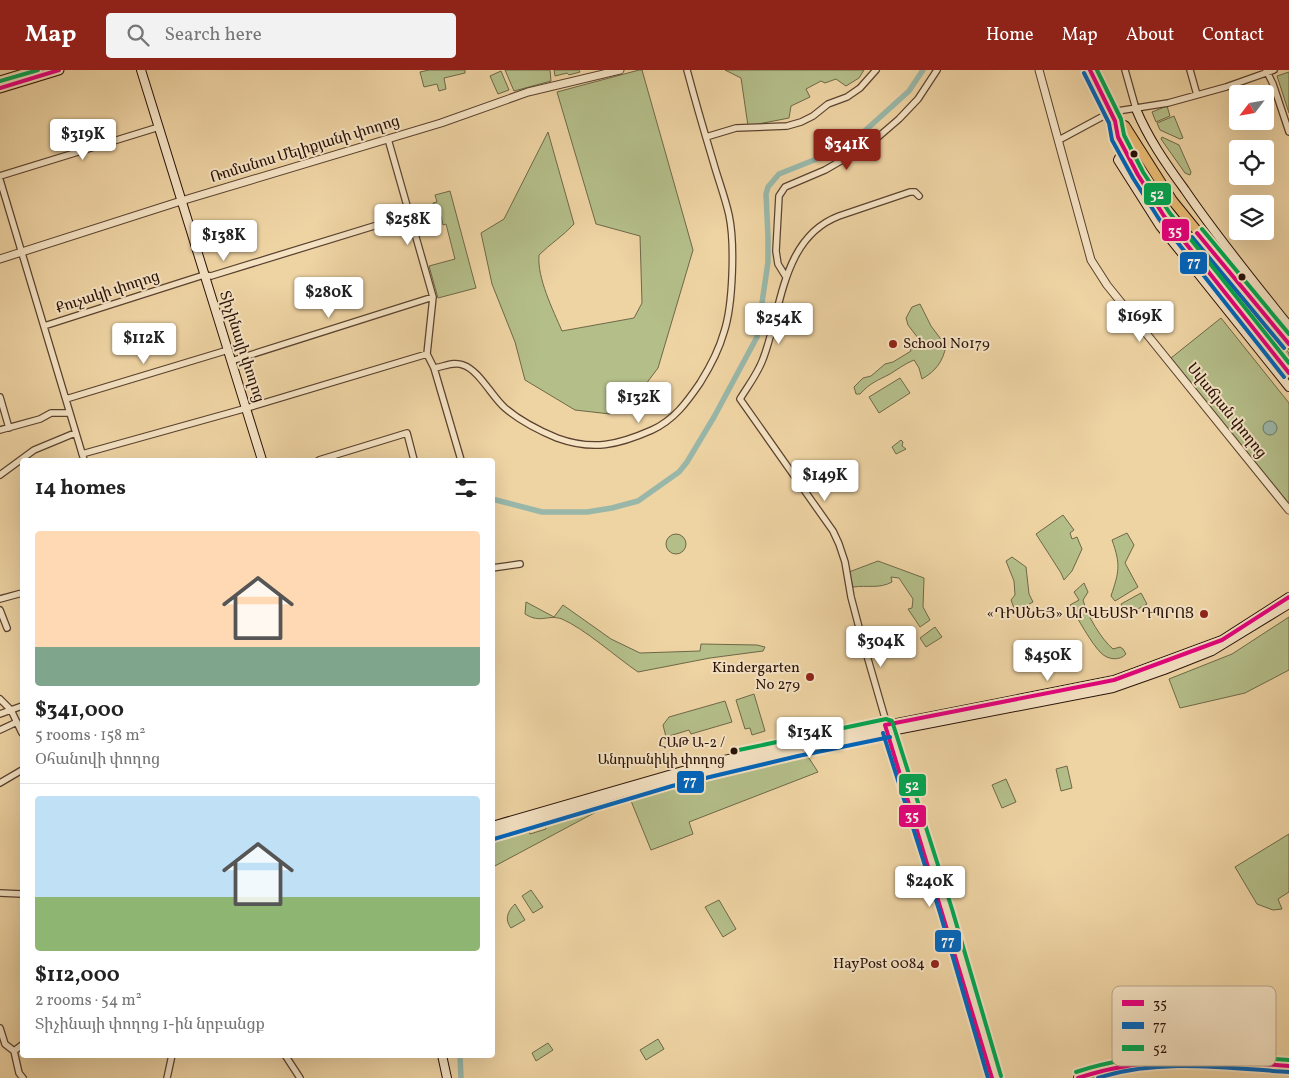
<!DOCTYPE html>
<html lang="en">
<head>
<meta charset="utf-8">
<style>
	:root { --surface:#fff; --page:#f2f2f2; --text:#222; --muted:#767676; --line:#e0e0e0; --accent:#8f2418 }
	body { margin:0; font-family:Vollkorn,"Noto Serif Armenian",serif; background:var(--page); color:var(--text); height:100vh; display:flex; flex-direction:column; font-size:19px; white-space:nowrap }
	* { box-sizing:border-box; margin:0 }
	p { font-size:16px; color:var(--muted) }
	.icon { flex:none; width:28px; height:28px; fill:none; stroke:currentColor; stroke-width:2; stroke-linecap:round; stroke-linejoin:round }
	.map { position:relative; flex:1; overflow:hidden }
	.drawer { position:absolute; left:20px; top:388px; width:475px; height:600px; display:flex; flex-direction:column; background:var(--surface); border-radius:5px; box-shadow:0 5px 20px #0002 }
	.drawer>* { flex:none }
	.needle { width:32px; rotate:239deg }
	.controls { position:absolute; left:1229px; top:15px; display:grid; gap:10px }
	.controls a { display:grid; place-items:center; width:45px; height:45px; border-radius:5px; background:var(--surface); box-shadow:0 5px 20px #0002; font-size:25px }
	.price { position:absolute; translate:-50% -42px; padding:0 11px; border-radius:5px; background:#fff; color:#222; font-size:16px; line-height:32px; filter:drop-shadow(0 1px 2px #0008) }
	.price::after { content:''; position:absolute; left:50%; top:30px; width:15px; height:11px; margin-left:-8px; background:inherit; clip-path:polygon(0 0,100% 0,50% 100%) }
	.price.on { background:var(--accent); color:#fff }
	ul { padding:0; list-style:none }
	li { display:grid; align-content:center; gap:10px; height:265px; padding:0 15px }
	li+li { border-top:1px solid var(--line) }
	li span { display:grid; place-items:center; height:155px; border-radius:5px; color:#555 }
	li>.icon { margin-inline-start:auto }
	span .icon { width:90px; height:90px; fill:#fffc; stroke-width:1 }
	li b { font-size:21px }
	h2 { display:flex; justify-content:space-between; align-items:center; height:60px; padding:0 15px; font-size:21px }
	header { display:flex; align-items:center; gap:30px; box-sizing:border-box; height:70px; padding:0 25px; background:var(--accent); color:#fff }
	header strong { font-size:24px }
	nav { display:flex; gap:28px; margin-inline-start:auto; font-size:18px }
	.search { width:350px; height:45px; background:var(--page); display:flex; align-items:center; gap:12px; box-sizing:border-box; padding:0 18px; border-radius:5px; color:var(--muted); font-size:19px }
	.map>svg:first-child { display:block }
	.green { fill:#b4be89; stroke:#6e6848 }
	.water { fill:#99b7a9; stroke:#6c7569 }
	.lines { fill:none; stroke-linecap:round; stroke-linejoin:round }
	.canal { stroke:#99b7a9; stroke-width:5.5 }
	.minor-casing { stroke:#5a422f; stroke-width:8 }
	.tertiary-casing { stroke:#5a422f; stroke-width:9 }
	.secondary-casing { stroke:#291208; stroke-width:10 }
	.primary-casing { stroke:#291208; stroke-width:11 }
	.minor { stroke:#f4e2c3; stroke-width:5.5 }
	.tertiary { stroke:#f4e2c3; stroke-width:7 }
	.secondary { stroke:#f4e2c3; stroke-width:8 }
	.primary { stroke:#e7ba72; stroke-width:9 }
	.bus-1-casing { stroke:#f4e2c3; stroke-width:8 }
	.bus-2-casing { stroke:#f4e2c3; stroke-width:8 }
	.bus-3-casing { stroke:#f4e2c3; stroke-width:8 }
	.bus-1 { stroke:#e5007d; stroke-width:4 }
	.bus-2 { stroke:#0065bd; stroke-width:4 }
	.bus-3 { stroke:#00a651; stroke-width:4 }
	.bus-dot { fill:#291208; stroke:#f4e2c3; stroke-width:2 }
	.poi-dot { fill:#8f2418; stroke:#f4e2c3; stroke-width:2 }
	.labels { text-anchor:middle; dominant-baseline:central; stroke-width:4; stroke-linejoin:round; paint-order:stroke }
	.bus-label { font-size:14px; fill:#291208; stroke:#f4e2c3; text-anchor:end }
	.street-label { font-size:15px; fill:#291208; stroke:#f4e2c3 }
	.poi-label { font-size:15px; fill:#291208; stroke:#f4e2c3; text-anchor:end }
	.key { fill:#f4e2c3; stroke:#b7a48b; stroke-width:1 }
	.key-label { font-size:14px; fill:#291208 }
	.line-badge { stroke:#f4e2c3; stroke-width:2 }
	.badge-label { font-size:14px; text-anchor:middle; font-weight:bold; fill:#fff }
</style>
</head>
<body>
<header>
<strong>Map</strong>
<div class="search"><svg class="icon" aria-label="search" viewBox="0 0 24 24"><circle cx="10" cy="10" r="6"/><path d="M15 15l6 6"/></svg>Search here</div>
<nav><a>Home</a><a>Map</a><a>About</a><a>Contact</a></nav>
</header>
<div class="map">
<svg width="1289" height="1008" viewBox="0 0 1289 1008">
	<rect width="100%" height="100%" fill="#eed3a3"/>
	<filter id="stains"><feTurbulence type="fractalNoise" baseFrequency=".004" numOctaves="4"/><feColorMatrix values="0 0 0 0 .2 0 0 0 0 .09 0 0 0 0 .02 0 0 0 .5 -.17"/></filter>
	<radialGradient id="worn" r=".72"><stop offset=".6" stop-color="#630" stop-opacity="0"/><stop offset="1" stop-color="#630" stop-opacity=".3"/></radialGradient>
	<path class="green" d="M429,0H465V3L444,8L446,19L439,21L437,14L424,17L420,2Z
		M505,0H550L551,11L514,21Z
		M554,0H579L580,2L569,5L567,3L555,6Z
		M639,0H642L693,180L658,298L630,335L610,344L575,340L525,310L515,272L492,214L481,163L504,149L548,62L574,154C563,166 550,174 539,185C537,208 553,240 562,261L634,248L642,233L640,166L596,154L557,22Z
		M725,0H864L859,8L846,16L836,9L825,13L821,11L806,19L810,27L791,36L789,48L748,56L741,8Z
		M501,1L509,20L498,24L490,6Z
		M1289,2V43L1277,6Z
		M1167,36L1170,46L1156,52L1152,42Z
		M1174,46L1183,68L1180,69L1160,60L1157,53Z
		M1124,65L1166,128L1289,283V298C1231,226 1161,150 1121,66Z
		M1162,67L1179,75L1191,102L1190,105L1185,103L1161,69Z
		M450,121L476,218L438,228L429,196L455,189L446,154L443,155L441,146L436,147L433,133L437,132L435,125Z
		M1227,182L1247,206L1243,209L1224,185Z
		M1252,214L1289,259V267L1249,217Z
		M920,234L931,256L946,276C943,291 936,301 922,309L919,298L914,290C906,293 898,299 890,304C877,311 871,312 860,324H856L854,317L863,308L871,306L885,294L893,292L911,281L909,276L918,268L908,255L906,248L912,237Z
		M1221,248L1289,333V436L1171,288Z
		M900,308L910,323L879,343L869,327Z
		M901,370L903,372L902,376L906,379L896,384L892,377Z
		M1063,445L1074,460L1070,463L1072,469L1077,467L1082,479L1072,501L1064,510L1061,503L1036,464Z
		M1127,463L1134,475L1125,493L1138,517L1115,531L1111,526C1119,502 1121,495 1112,470Z
		M666 474a10 10 0 1 1 20 0a10 10 0 1 1-20 0Z
		M1012,487L1026,497L1029,524L1033,532L1024,537L1014,538L1011,530L1015,525L1014,511L1006,491Z
		M878,491L924,508L923,537L930,550L920,557L908,539L912,538L913,529L899,508L891,507L892,512C879,519 868,515 853,517L849,502Z
		M1084,513L1088,522L1083,530C1087,545 1101,569 1113,579L1120,577L1123,579L1126,584C1120,591 1108,590 1101,583C1091,573 1078,549 1070,535L1079,530L1074,522Z
		M1141,523L1147,534L1127,545L1121,534Z
		M526,532L554,547L563,535L611,569L640,583L700,581L701,574L757,575L765,577L763,581L710,588L638,602C616,587 585,559 562,549C547,544 541,554 525,544Z
		M1289,547V600L1245,623L1180,638L1169,609L1232,584Z
		M935,557L942,567L926,577L920,568Z
		M754,624L765,661L752,665L750,658L745,659L736,630Z
		M725,631L732,652L691,664L689,660L666,667L663,655L669,647Z
		M805,682L818,702L689,752L693,764L651,780L627,721Z
		M1067,696L1072,718L1061,721L1056,699Z
		M1006,709L1016,732L1002,738L992,715Z
		M620,723L623,731L611,734L493,797L492,762L526,751L530,764L546,759L542,746Z
		M1289,764V822L1278,829L1282,839L1273,840L1257,834L1235,797Z
		M531,820L543,837L533,843L522,826Z
		M719,830L736,859L723,867L705,837Z
		M515,834L525,850L511,858C504,849 508,841 515,834Z
		M658,969L664,979L646,990L640,980Z
		M548,973L553,980L536,991L532,983Z"/>
	<path class="water" d="M1263 358a7 7 0 1 1 14 0a7 7 0 1 1-14 0Z"/>
	<g class="lines">
		<path class="canal" d="M492,429L542,442H587L612,438L638,431L679,402L687,392L714,347L757,267L768,192V167L766,124L768,117L779,104L819,88L858,67L909,21L923,0
			M460,985L461,1008"/>
		<g class="minor-casing">
			<path id="minor" d="M1125,0L1136,39
				M1190,0L1197,25
				M1266,0L1273,14L1289,62
				M706,67L736,58L787,56L801,52L813,46L828,34L847,27L860,18L876,0
				M388,69L433,227L427,284
				M1059,70L1111,42L1168,33L1226,17L1274,0
				M0,106L159,57
				M0,110L84,390
				M786,207L778,194L776,181L779,126L785,117L825,100L870,74L899,49L918,29L937,0
				M44,256L204,205L211,206L410,145
				M231,291L433,227
				M434,298C443,297 454,291 463,295C479,300 492,327 505,338C519,350 540,361 557,368C593,381 618,375 652,360C674,350 687,332 700,313C710,297 719,280 724,262C733,235 735,173 729,145C725,127 718,109 713,91C704,61 695,30 687,0
				M0,327L9,358
				M66,329L228,280
				M0,360L40,349L51,343H69
				M82,384L247,338L427,284L434,298L461,390
				M319,390L407,363L414,390
				M0,405L34,380L75,363
				M492,498L520,494
				M0,529L22,523
				M0,540L7,558
				M0,629L11,640L22,663
				M0,644L22,636
				M887,655L861,565L851,527L845,492L839,474L833,461L809,427L740,329C748,316 758,303 763,289C782,240 781,168 839,146L910,122H915L919,126
				M0,660L17,652
				M0,713L22,700
				M0,823L22,824
				M0,958L5,974L14,981L19,1003L23,1008
				M14,981L22,975
				M285,985L300,1008
				M167,1008L172,985"/>
		</g>
		<g class="tertiary-casing">
			<path id="tertiary" d="M1039,0L1091,190L1107,215L1289,440
				M0,189L181,131L441,53L528,22L620,0"/>
		</g>
		<g class="secondary-casing">
			<path id="secondary" d="M141,0L262,390
				M1136,39C1148,68 1166,94 1185,120C1217,167 1253,211 1289,256
				M1124,79L1118,90L1160,156L1289,317
				M888,657L946,841L995,1008
				M492,756L707,694L796,673L1114,610L1222,570L1289,527
				M492,763L622,723L729,695L886,662L1113,618L1164,600L1212,581L1289,534
				M442,985L447,1008
				M1078,1008C1144,982 1220,991 1289,996"/>
		</g>
		<g class="primary-casing">
			<path id="primary" d="M1090,0L1115,51L1118,67L1138,105L1164,146L1205,199L1289,303
				M0,11L36,0
				M0,18L59,0
				M1115,51L1125,56L1172,130L1289,274"/>
		</g>
		<use href="#minor" class="minor"/>
		<use href="#tertiary" class="tertiary"/>
		<use href="#secondary" class="secondary"/>
		<use href="#primary" class="primary"/>
		<g class="bus-1-casing">
			<path id="bus-1" d="M1090,0L1115,51L1118,67L1138,105L1164,146L1289,303
				M0,18L59,0
				M1197,163L1289,274
				M992,1008L885,655L1114,610L1222,570L1289,527
				M1078,1008C1151,984 1214,990 1289,996"/>
		</g>
		<g class="bus-2-casing">
			<path id="bus-2" d="M1084,3L1109,53L1112,70L1133,108L1159,149L1284,307
				M1192,167L1284,278
				M883,663L940,843L988,1008
				M494,769L672,716L798,686L890,667
				M1098,1008C1159,988 1227,998 1289,1002"/>
		</g>
		<g class="bus-3-casing">
			<path id="bus-3" d="M1097,0L1121,49L1124,65L1143,102L1169,142L1289,293
				M0,11L38,0
				M1202,159L1289,264
				M734,681L886,649L892,651L952,839L1001,1006
				M1076,1002C1150,978 1213,984 1289,990"/>
		</g>
		<use href="#bus-1" class="bus-1"/>
		<use href="#bus-2" class="bus-2"/>
		<use href="#bus-3" class="bus-3"/>
	</g>
	<g class="bus-dot">
		<circle cx="1134" cy="84" r="4.5"/>
		<circle cx="1242" cy="207" r="4.5"/>
		<circle cx="734" cy="681" r="4.5"/>
	</g>
	<g class="poi-dot">
		<circle cx="893" cy="274" r="5"/>
		<circle cx="1204" cy="544" r="5"/>
		<circle cx="810" cy="607" r="5"/>
		<circle cx="935" cy="894" r="5"/>
	</g>
	<g class="labels">
		<g class="bus-label">
			<text x="725" y="673">ՀԱԹ Ա-2 /<tspan x="725" dy="17">Անդրանիկի փողոց</tspan></text>
		</g>
		<g class="street-label">
			<text transform="translate(305 80) rotate(-17)">Ռոմանոս Մելիքյանի փողոց</text>
			<text transform="translate(108 223) rotate(-18)">Քուչակի փողոց</text>
			<text transform="translate(241 277) rotate(72)">Տիչինայի փողոց</text>
			<text transform="translate(1226 341) rotate(51)">Սվաճյան փողոց</text>
		</g>
		<g class="poi-label">
			<text x="903" y="274" text-anchor="start">School No179</text>
			<text x="1194" y="544">«ԴԻՍՆԵՅ» ԱՐՎԵՍՏԻ ԴՊՐՈՑ</text>
			<text x="800" y="598">Kindergarten<tspan x="800" dy="17">No 279</tspan></text>
			<text x="925" y="894">HayPost 0084</text>
		</g>
	</g>
	<rect x="1112" y="916" width="164" height="80" rx="8" class="key"/>
	<rect x="1122" y="930" width="22" height="6" fill="#e5007d"/>
	<rect x="1122" y="952" width="22" height="7" fill="#0065bd"/>
	<rect x="1122" y="975" width="22" height="6" fill="#00a651"/>
	<g class="key-label">
		<text x="1153" y="938">35</text>
		<text x="1153" y="960">77</text>
		<text x="1153" y="983">52</text>
	</g>
	<g class="line-badge">
		<rect x="1143" y="112" width="29" height="24" rx="5" fill="#00a651"/>
		<rect x="1161" y="148" width="29" height="24" rx="5" fill="#e5007d"/>
		<rect x="1179" y="181" width="29" height="24" rx="5" fill="#0065bd"/>
		<rect x="676" y="700" width="29" height="24" rx="5" fill="#0065bd"/>
		<rect x="898" y="703" width="29" height="24" rx="5" fill="#00a651"/>
		<rect x="898" y="734" width="29" height="24" rx="5" fill="#e5007d"/>
		<rect x="934" y="859" width="28" height="24" rx="5" fill="#0065bd"/>
	</g>
	<g class="badge-label">
		<text x="1157" y="129">52</text>
		<text x="1175" y="165">35</text>
		<text x="1194" y="197">77</text>
		<text x="690" y="716">77</text>
		<text x="912" y="720">52</text>
		<text x="912" y="750">35</text>
		<text x="948" y="876">77</text>
	</g>
	<rect width="100%" height="100%" filter="url(#stains)"/>
	<rect width="100%" height="100%" fill="url(#worn)"/>
</svg>
<div class="controls">
<a><svg class="needle" viewBox="-14 -14 28 28"><path d="M0-13l5 13h-10z" fill="#e53935"/><path d="M0 13l5-13h-10z" fill="#767676"/></svg></a>
<a><svg class="icon" aria-label="locate" viewBox="0 0 24 24"><circle cx="12" cy="12" r="6"/><path d="M12 2v4M12 18v4M2 12h4M18 12h4"/></svg></a>
<a><svg class="icon" aria-label="layers" viewBox="0 0 24 24"><path d="M12 4l9 5-9 5-9-5zM3 14l9 5 9-5"/></svg></a>
</div>
<b class="price" style="left:83px;top:91px">$319K</b>
<b class="price on" style="left:847px;top:101px">$341K</b>
<b class="price" style="left:408px;top:176px">$258K</b>
<b class="price" style="left:224px;top:192px">$138K</b>
<b class="price" style="left:329px;top:249px">$280K</b>
<b class="price" style="left:1140px;top:273px">$169K</b>
<b class="price" style="left:779px;top:275px">$254K</b>
<b class="price" style="left:144px;top:295px">$112K</b>
<b class="price" style="left:639px;top:354px">$132K</b>
<b class="price" style="left:825px;top:432px">$149K</b>
<b class="price" style="left:881px;top:598px">$304K</b>
<b class="price" style="left:1048px;top:612px">$450K</b>
<b class="price" style="left:810px;top:689px">$134K</b>
<b class="price" style="left:930px;top:838px">$240K</b>
<section class="drawer">
<h2>14 homes<svg class="icon" aria-label="filters" viewBox="0 0 24 24"><path d="M4 7h16M4 17h16"/><circle cx="9" cy="7" r="2"/><circle cx="15" cy="17" r="2"/></svg></h2>
<ul>
<li><span style="background:linear-gradient(#ffd9b3 75%,#7fa58c 0)"><svg class="icon" aria-label="home" viewBox="0 0 24 24"><path d="M3 11l9-7 9 7M6 9v11h12V9"/></svg></span><div><b>$341,000</b><p>5 rooms · 158 m²</p><p>Օհանովի փողոց</p></div></li>
<li><span style="background:linear-gradient(#bfe0f5 65%,#8fb573 0)"><svg class="icon" aria-label="home" viewBox="0 0 24 24"><path d="M3 11l9-7 9 7M6 9v11h12V9"/></svg></span><div><b>$112,000</b><p>2 rooms · 54 m²</p><p>Տիչինայի փողոց 1-ին նրբանցք</p></div></li>
</ul>
</section>
</div>
</body>
</html>
